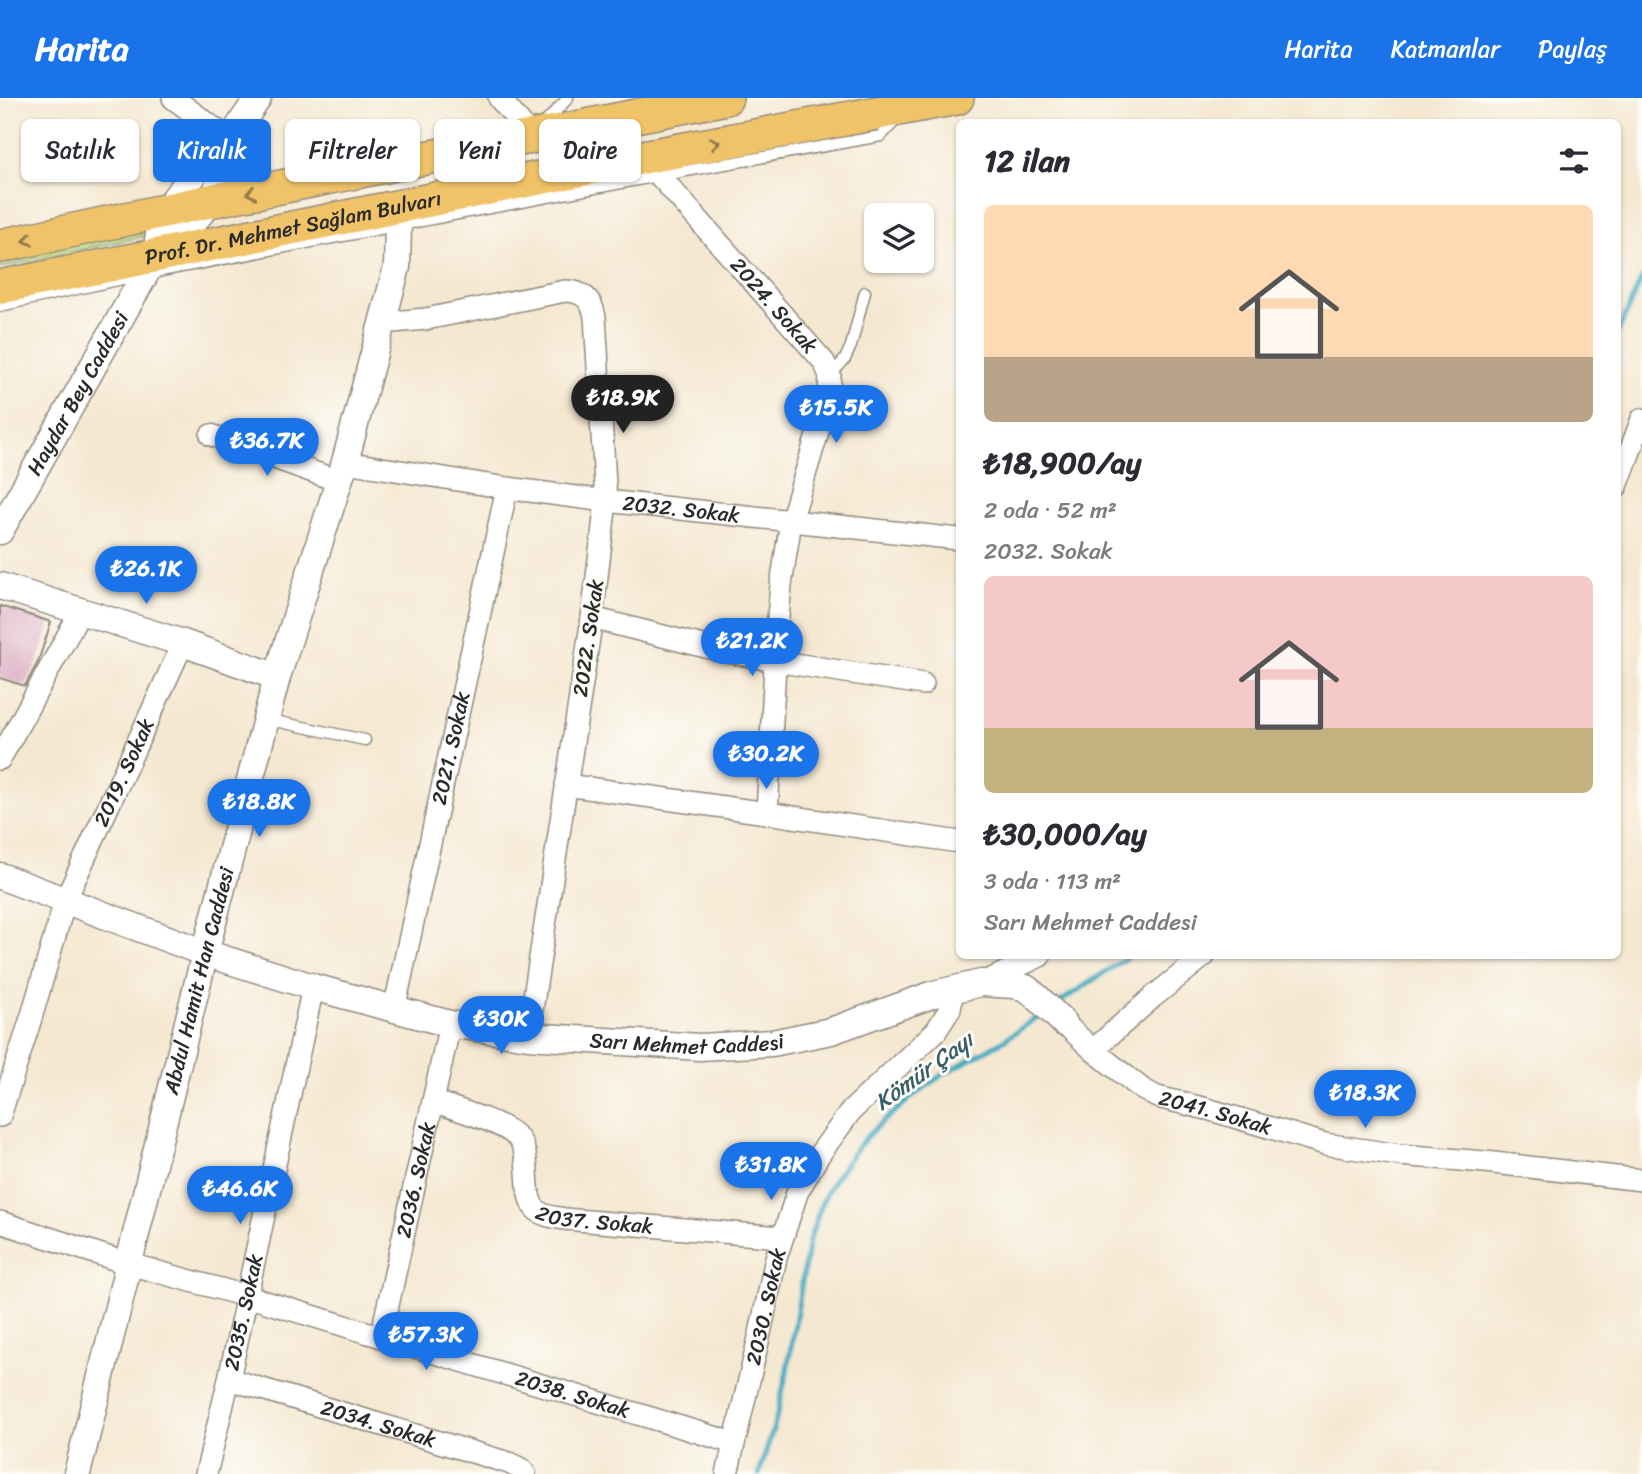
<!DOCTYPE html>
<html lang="tr">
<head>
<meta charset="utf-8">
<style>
	:root { --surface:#fff; --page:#f7f7f7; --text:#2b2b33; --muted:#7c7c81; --accent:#1a73e8 }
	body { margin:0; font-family:Sriracha,sans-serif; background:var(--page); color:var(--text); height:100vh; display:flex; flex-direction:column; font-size:26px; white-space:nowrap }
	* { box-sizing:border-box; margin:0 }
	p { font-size:23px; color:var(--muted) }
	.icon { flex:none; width:38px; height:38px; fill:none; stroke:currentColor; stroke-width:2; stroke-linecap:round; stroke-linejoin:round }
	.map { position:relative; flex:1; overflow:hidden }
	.panel { position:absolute; left:956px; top:21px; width:665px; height:840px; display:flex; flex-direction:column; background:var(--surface); border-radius:10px; box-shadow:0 2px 5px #0004 }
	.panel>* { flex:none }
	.top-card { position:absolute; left:21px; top:21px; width:665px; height:63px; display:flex; gap:14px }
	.tools { position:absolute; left:864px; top:105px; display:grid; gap:14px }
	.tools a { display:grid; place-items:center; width:70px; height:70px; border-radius:10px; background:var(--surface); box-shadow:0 2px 5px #0004; font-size:35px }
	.price { position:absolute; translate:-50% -60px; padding:0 16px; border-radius:24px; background:var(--accent); color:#fff; font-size:23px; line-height:46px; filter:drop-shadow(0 2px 4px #0008) }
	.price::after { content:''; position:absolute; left:50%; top:42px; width:21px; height:16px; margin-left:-10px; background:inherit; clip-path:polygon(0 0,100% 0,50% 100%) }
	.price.current { background:#222; color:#fff }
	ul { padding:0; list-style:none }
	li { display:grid; align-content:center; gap:14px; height:371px; padding:0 28px }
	li span { display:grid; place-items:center; height:217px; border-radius:10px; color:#555 }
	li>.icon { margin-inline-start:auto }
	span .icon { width:126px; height:126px; fill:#fffc; stroke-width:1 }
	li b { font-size:30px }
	h2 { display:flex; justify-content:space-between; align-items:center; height:84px; padding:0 28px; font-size:30px }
	.chip { padding:0 24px; border-radius:10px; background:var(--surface); box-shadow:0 2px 5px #0004; font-size:24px; line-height:63px }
	.chip.current { background:var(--accent); color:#fff }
	header { display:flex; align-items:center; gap:42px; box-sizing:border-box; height:98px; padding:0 35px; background:var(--accent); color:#fff }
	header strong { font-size:33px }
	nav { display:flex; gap:38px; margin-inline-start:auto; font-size:24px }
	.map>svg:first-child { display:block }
	.grass { fill:url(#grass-tufts); stroke:#748052; stroke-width:2 }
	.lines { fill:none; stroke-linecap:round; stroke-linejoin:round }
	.stream { stroke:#43abc3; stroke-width:5 }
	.building { fill:#dbacc2 }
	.service-casing { stroke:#908a7e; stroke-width:13 }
	.minor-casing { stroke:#908a7e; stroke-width:24 }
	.tertiary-casing { stroke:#908a7e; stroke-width:29 }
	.trunk-casing { stroke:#908a7e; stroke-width:36 }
	.service { stroke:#fff; stroke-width:10 }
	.minor { stroke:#fff; stroke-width:21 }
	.tertiary { stroke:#fff; stroke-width:26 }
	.trunk { stroke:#f0c369; stroke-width:33 }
	.oneway { stroke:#8e774a }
	.labels { text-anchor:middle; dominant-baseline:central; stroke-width:6; stroke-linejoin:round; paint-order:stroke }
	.street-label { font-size:21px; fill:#2b2b2b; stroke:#fdfcf7 }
	.water-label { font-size:23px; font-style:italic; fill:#355e68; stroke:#fdfcf7 }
</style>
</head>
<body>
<header>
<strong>Harita</strong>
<nav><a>Harita</a><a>Katmanlar</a><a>Paylaş</a></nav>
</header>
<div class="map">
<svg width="1642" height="1376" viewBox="0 0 1642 1376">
	<defs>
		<pattern id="grass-tufts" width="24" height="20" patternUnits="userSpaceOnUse" patternTransform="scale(1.75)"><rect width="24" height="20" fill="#bcd479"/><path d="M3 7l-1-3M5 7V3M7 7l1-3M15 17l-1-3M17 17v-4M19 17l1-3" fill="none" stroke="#a2b669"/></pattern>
	</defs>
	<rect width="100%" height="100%" fill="#fdfcf7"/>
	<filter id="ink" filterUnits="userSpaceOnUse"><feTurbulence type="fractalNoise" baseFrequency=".0143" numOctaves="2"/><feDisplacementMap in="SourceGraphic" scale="14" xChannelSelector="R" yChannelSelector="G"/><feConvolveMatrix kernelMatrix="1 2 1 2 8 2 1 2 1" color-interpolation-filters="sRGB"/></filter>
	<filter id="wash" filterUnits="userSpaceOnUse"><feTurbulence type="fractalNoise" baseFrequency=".00686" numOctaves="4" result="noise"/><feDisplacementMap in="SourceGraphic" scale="28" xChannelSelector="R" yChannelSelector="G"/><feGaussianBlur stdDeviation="1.57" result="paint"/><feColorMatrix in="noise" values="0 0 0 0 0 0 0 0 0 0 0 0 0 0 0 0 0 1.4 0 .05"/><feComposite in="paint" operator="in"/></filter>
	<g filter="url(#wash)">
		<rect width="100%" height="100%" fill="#f5e8d1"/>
		<path class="grass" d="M144,130L145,138L0,170V162Z"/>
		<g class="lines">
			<path class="stream" d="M1617,236L1642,180
				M1056,907L1129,858
				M759,1376L775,1325L786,1278L809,1143L823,1102L833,1083L858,1049L872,1033L914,997L942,977L1001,944L1042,916"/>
		</g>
		<g id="blocks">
			<path class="building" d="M0,508L51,524L38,564L25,588L0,580Z"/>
		</g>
	</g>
	<g filter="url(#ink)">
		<use href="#blocks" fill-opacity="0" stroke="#908a7e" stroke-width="2"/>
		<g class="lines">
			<g class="service-casing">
				<path id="service" d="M541,29L568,0
					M0,208L145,176L658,78L881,38L897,21
					M830,278L845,261L851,248L865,194
					M265,621L365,642"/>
			</g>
			<g class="minor-casing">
				<g id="minor">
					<path d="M173,0L230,42"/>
					<path d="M499,0L532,39"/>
					<path id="s1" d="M643,59L824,264L830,278L829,292L824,314L791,423L781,487L777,530L767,715"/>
					<path id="s2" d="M382,225L426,221L565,193C583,193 592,202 595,219L606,403L959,441"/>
					<path d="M211,337L338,383"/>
					<path d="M345,364L507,390L606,403L592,520L528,938"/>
					<path d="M1617,388L1642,321"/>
					<path d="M592,520L718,552L775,563L923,586"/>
					<path d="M0,661L81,513"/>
					<path d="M566,687L767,715L959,744"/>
					<path d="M983,885L1040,858"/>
					<path id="s3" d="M394,912L507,390"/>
					<path d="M1064,925L1093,952L1153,899L1204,858"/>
					<path id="s4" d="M1093,952L1142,991L1157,999L1207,1011L1325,1046L1399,1057L1485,1064L1642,1082"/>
					<path id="s5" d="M433,1003C454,1011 499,1023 515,1037C536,1055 519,1100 538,1113C545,1119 556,1119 564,1121L781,1139"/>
					<path id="s6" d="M0,1018L32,917L65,803L183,545"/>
					<path id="s7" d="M0,1124L129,1166L246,1198L734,1345"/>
					<path id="s8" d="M381,1239L450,926"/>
					<path id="s9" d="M229,1281L509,1365L521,1371L525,1376"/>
					<path id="s10" d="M206,1376L229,1281L313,889"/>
					<path id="s11" d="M727,1376L761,1231L776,1160L797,1095L819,1057L851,1013L936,933L950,911L953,891"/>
				</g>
			</g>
			<g class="tertiary-casing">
				<g id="tertiary">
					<path d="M156,157C180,136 208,115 220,84C225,70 227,56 230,42"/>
					<path id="s12" d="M0,433L156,157L160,129L167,112L174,101L197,73L230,42L258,0"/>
					<path d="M0,488L183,545L277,579"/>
					<path id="s13" d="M0,778L205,855L313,889L450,926L528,938L700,949L772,945L831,933L934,896L981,885L1014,887L1026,890L1037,899L1064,925"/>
					<path id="s14" d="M77,1376L205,855L277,579L345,364L397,169L398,128L394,109"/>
				</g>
			</g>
			<g class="trunk-casing">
				<g id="trunk">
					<path d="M0,148L210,103L726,0"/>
					<path id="s15" d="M0,189L643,59L957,0"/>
				</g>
			</g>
			<use href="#service" class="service"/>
			<use href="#minor" class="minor"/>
			<use href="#tertiary" class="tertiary"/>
			<use href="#trunk" class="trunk"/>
		</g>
		<defs><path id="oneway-chevron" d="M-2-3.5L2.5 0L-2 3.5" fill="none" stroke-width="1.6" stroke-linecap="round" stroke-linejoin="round" transform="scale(1.75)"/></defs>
		<g class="oneway">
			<use href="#oneway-chevron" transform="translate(715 45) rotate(-11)"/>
			<use href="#oneway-chevron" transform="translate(251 95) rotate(169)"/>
			<use href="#oneway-chevron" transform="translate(28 142) rotate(168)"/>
		</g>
	</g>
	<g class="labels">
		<g class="street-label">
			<text stroke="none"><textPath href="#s15" startOffset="299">Prof. Dr. Mehmet Sağlam Bulvarı</textPath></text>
			<text stroke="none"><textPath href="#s1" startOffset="198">2024. Sokak</textPath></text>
			<text stroke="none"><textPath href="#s12" startOffset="158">Haydar Bey Caddesi</textPath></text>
			<text stroke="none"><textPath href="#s2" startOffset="490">2032. Sokak</textPath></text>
			<text transform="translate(588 540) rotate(-82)">2022. Sokak</text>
			<text stroke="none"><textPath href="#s3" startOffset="268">2021. Sokak</textPath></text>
			<text stroke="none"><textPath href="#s6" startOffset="366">2019. Sokak</textPath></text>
			<text stroke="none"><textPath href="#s14" startOffset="508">Abdul Hamit Han Caddesi</textPath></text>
			<text stroke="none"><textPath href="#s13" startOffset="712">Sarı Mehmet Caddesi</textPath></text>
			<text stroke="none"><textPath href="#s4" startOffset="140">2041. Sokak</textPath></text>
			<text stroke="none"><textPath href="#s8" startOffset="161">2036. Sokak</textPath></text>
			<text stroke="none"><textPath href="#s5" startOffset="229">2037. Sokak</textPath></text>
			<text stroke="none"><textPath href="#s11" startOffset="172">2030. Sokak</textPath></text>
			<text stroke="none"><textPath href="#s10" startOffset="166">2035. Sokak</textPath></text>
			<text stroke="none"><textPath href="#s7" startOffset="598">2038. Sokak</textPath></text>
			<text stroke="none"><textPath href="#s9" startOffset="156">2034. Sokak</textPath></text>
		</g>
		<g class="water-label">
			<text transform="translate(924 973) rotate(-36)">Kömür Çayı</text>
		</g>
	</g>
</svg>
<div class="tools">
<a><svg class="icon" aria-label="layers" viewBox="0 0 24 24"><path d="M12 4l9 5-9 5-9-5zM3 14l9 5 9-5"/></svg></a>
</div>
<b class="price current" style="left:623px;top:337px">₺18.9K</b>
<b class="price" style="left:836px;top:347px">₺15.5K</b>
<b class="price" style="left:267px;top:380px">₺36.7K</b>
<b class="price" style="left:146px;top:508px">₺26.1K</b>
<b class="price" style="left:752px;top:580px">₺21.2K</b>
<b class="price" style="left:766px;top:693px">₺30.2K</b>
<b class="price" style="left:259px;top:741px">₺18.8K</b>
<b class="price" style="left:501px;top:958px">₺30K</b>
<b class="price" style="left:1365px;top:1032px">₺18.3K</b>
<b class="price" style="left:771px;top:1104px">₺31.8K</b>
<b class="price" style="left:240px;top:1128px">₺46.6K</b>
<b class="price" style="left:426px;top:1274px">₺57.3K</b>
<div class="top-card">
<a class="chip">Satılık</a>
<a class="chip current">Kiralık</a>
<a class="chip">Filtreler</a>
<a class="chip">Yeni</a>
<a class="chip">Daire</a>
</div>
<section class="panel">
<h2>12 ilan<svg class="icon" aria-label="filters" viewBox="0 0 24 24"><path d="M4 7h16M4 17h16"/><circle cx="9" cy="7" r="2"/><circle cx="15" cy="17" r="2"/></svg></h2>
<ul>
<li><span style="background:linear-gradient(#ffd9b3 70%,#b9a48a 0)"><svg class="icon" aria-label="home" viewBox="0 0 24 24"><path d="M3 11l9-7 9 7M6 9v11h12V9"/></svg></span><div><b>₺18,900/ay</b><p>2 oda · 52 m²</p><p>2032. Sokak</p></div></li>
<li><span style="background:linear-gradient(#f6c9c9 70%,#c2b280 0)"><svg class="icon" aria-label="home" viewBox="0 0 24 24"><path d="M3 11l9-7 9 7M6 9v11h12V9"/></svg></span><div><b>₺30,000/ay</b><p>3 oda · 113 m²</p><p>Sarı Mehmet Caddesi</p></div></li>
</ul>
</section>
</div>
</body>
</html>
